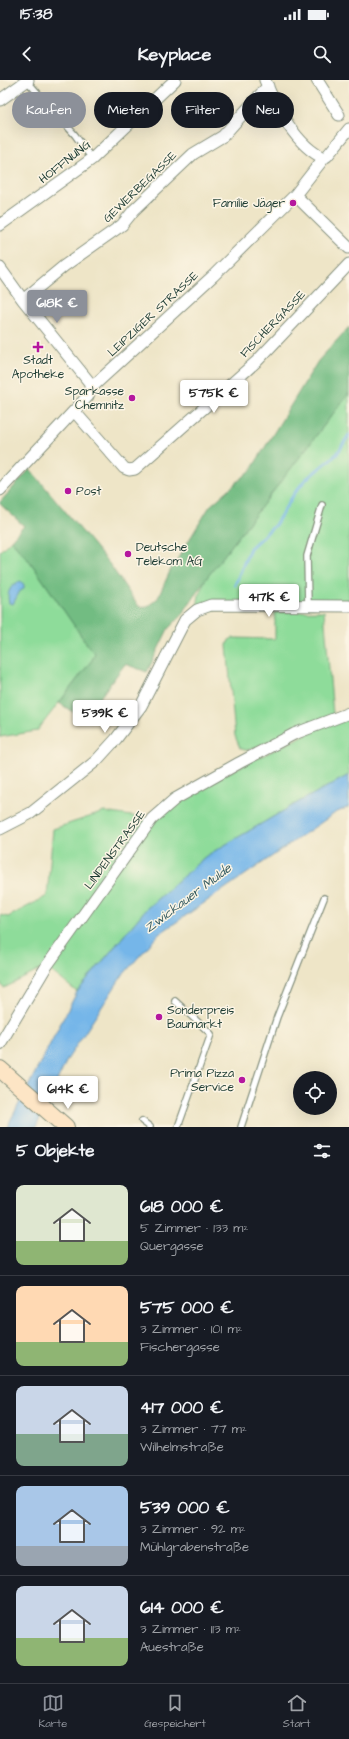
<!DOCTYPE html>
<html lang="de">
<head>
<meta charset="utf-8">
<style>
	:root { --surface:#171b24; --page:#20242c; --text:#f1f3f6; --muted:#9ea1a6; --line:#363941; --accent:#8c9099 }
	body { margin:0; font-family:"Architects Daughter",sans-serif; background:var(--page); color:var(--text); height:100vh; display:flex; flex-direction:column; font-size:15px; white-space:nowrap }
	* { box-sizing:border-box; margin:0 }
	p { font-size:13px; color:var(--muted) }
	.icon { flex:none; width:22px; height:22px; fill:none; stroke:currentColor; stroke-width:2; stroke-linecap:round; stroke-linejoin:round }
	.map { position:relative; height:1047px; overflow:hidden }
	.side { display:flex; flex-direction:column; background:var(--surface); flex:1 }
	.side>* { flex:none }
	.top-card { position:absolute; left:12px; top:12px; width:325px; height:36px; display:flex; gap:8px }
	.controls { position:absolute; left:293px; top:991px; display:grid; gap:8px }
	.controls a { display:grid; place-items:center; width:44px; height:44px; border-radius:50%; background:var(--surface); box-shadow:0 4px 16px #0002; font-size:20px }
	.price { position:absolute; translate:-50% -34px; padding:0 9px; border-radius:4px; background:#fff; color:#222; font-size:13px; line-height:26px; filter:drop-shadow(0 1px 2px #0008) }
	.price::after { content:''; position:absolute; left:50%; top:24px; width:12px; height:9px; margin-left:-6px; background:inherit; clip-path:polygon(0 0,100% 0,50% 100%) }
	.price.current { background:var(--accent); color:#fff }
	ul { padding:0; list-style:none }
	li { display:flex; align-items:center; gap:12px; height:100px; padding:0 16px }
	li+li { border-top:1px solid var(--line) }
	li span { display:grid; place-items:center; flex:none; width:112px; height:80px; border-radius:8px; color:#555 }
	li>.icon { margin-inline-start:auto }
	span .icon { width:48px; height:48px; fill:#fffc; stroke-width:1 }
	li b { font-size:17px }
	h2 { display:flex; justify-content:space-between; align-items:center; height:48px; padding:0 16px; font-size:17px }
	.tag { padding:0 14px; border-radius:18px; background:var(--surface); box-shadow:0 4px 16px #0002; font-size:14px; line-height:36px }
	.tag.current { background:var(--accent); color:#fff }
	.status { display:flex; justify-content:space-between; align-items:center; height:28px; padding:0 20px; background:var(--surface); direction:ltr }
	.status svg { height:11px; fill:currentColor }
	header { display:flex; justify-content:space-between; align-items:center; height:52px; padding:0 16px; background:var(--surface); font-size:18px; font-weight:700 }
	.dock { display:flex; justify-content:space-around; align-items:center; height:56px; border-top:1px solid var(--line); background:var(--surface); font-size:11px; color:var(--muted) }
	.dock a { display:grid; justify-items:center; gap:2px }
	.dock .current { color:var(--accent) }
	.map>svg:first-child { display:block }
	.green { fill:#8edc9a; stroke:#568c67 }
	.forest { fill:#72bc82; stroke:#487c5b }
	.water { fill:#74b6e9; stroke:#4a7a8e }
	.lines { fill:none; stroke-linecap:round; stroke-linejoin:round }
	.stream { stroke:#74b6e9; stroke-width:3 }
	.lane-casing { stroke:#86917e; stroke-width:8 }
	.street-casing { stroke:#86917e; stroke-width:13 }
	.secondary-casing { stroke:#86917e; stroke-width:18 }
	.lane { stroke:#fff; stroke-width:5.5 }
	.street { stroke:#fff; stroke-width:11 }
	.secondary { stroke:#fde5c5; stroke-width:16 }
	.poi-dot { fill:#b5179e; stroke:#fcf5e5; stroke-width:1.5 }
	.labels { text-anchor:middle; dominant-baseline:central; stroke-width:3; stroke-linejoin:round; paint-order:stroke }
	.street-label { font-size:12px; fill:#1f3d34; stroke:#fcf5e5 }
	.poi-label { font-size:12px; fill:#1f3d34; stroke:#fcf5e5; text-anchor:end }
	.water-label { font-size:13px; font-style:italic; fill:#345b61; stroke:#fcf5e5 }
</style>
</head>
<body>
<div class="status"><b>15:38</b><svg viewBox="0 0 49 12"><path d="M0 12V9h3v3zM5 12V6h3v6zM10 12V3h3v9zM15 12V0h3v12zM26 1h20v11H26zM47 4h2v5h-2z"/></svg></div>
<header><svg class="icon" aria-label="back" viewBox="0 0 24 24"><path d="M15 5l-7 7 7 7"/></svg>Keyplace<svg class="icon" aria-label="search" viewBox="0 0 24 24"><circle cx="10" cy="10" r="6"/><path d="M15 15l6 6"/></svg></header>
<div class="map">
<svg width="349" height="1047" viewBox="0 0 349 1047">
	<rect width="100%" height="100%" fill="#fcf5e5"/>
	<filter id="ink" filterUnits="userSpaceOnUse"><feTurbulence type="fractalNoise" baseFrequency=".025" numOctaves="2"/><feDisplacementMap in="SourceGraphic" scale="8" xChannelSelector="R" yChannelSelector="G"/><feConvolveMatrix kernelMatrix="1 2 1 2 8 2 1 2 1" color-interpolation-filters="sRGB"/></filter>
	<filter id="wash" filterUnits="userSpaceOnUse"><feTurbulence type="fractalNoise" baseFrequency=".012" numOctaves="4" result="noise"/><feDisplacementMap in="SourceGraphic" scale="16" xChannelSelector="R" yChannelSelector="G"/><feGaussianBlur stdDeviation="0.9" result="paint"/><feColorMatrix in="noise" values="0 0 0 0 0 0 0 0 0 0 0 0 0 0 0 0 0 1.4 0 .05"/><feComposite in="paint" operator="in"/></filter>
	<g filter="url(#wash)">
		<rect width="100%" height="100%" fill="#eee5c7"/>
		<path class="green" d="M349,313V526L197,530L199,514L205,500Z
			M11,460L31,483L89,567L95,573L92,580L37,651L0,657V471Z
			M324,531L333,634L249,670H244L240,668L235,656L227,565L229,560L233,558L275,559V532Z
			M349,633V695L297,723L206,776L146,829L77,912L46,887L4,908L0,903V835L8,837L47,816L53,749L104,732L152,739L175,719Z"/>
		<path class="forest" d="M349,247V313L205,500L181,536L168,549L147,592L125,584L84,639L59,623L92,580L95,573L89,567L31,483L11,460L24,446L0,424V422L30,389L111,486L138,526L147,527L158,518L170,491L210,426L251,390L318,281Z"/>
		<path class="water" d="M21,501L24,505V509L20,511L13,524L9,523C6,512 11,504 21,501Z
			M349,695V727L335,733L159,854L122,896L67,980L36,1047H7L77,912L146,829L206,776L297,723Z"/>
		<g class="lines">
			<path class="stream" d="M235,505L250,468L275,445L294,414L305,400L337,374L349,355"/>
		</g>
	</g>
	<g filter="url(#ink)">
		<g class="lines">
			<g class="lane-casing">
				<path id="lane" d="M27,1L75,55L92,79
					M308,526L307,476L322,425
					M175,921L211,954L178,1047
					M142,1041L150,1047
					M241,1047L277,937L324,818"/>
			</g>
			<g class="street-casing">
				<path id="street" d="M265,0C275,26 297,67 324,78
					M317,0L339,35
					M0,20L28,0
					M295,115L349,168
					M0,145L92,79L175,0
					M0,188L23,220L90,303V309
					M23,220L64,186L122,145L134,130L193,74L223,56L268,6
					M74,331L124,388L129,390L135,389L257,281L349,184
					M0,410L88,316L90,309L213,196L295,115L324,78L327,76L349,49
					M0,749L31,733L96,681L116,659L141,626L185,540L197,530L211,525L349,526
					M0,964L46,887L152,739L175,719L239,683L294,654L349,633"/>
			</g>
			<g class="secondary-casing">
				<path id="secondary" d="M0,989L66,1047"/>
			</g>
			<use href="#lane" class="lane"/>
			<use href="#street" class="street"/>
			<use href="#secondary" class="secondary"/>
		</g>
	</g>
	<g class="poi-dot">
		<circle cx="293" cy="123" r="4"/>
		<path d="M36 261h4v4h4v4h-4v4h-4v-4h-4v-4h4z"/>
		<circle cx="132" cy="318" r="4"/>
		<circle cx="68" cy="411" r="4"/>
		<circle cx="128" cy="474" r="4"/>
		<circle cx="159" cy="937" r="4"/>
		<circle cx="242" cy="1000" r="4"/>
	</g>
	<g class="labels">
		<g class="street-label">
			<text transform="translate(65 82) rotate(-38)">HOFFNUNG</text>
			<text transform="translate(140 107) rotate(-44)">GEWERBEGASSE</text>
			<text transform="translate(153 234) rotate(-43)">LEIPZIGER STRASSE</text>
			<text transform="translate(273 244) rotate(-46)">FISCHERGASSE</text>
			<text transform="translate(115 770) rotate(-54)">LINDENSTRASSE</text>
		</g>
		<g class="poi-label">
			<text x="285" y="123">Familie Jäger</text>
			<text x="38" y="280" text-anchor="middle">Stadt<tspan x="38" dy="14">Apotheke</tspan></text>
			<text x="124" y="311">Sparkasse<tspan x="124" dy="14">Chemnitz</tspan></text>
			<text x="76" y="411" text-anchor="start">Post</text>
			<text x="136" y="467" text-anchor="start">Deutsche<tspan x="136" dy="14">Telekom AG</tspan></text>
			<text x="167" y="930" text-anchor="start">Sonderpreis<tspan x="167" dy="14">Baumarkt</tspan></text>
			<text x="234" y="993">Prima Pizza<tspan x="234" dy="14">Service</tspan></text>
		</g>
		<g class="water-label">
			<text transform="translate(188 818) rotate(-37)">Zwickauer Mulde</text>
		</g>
	</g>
</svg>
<div class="controls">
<a><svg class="icon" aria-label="locate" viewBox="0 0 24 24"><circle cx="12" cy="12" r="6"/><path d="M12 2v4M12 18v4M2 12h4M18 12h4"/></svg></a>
</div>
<b class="price current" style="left:57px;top:244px">618K €</b>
<b class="price" style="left:214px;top:334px">575K €</b>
<b class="price" style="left:269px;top:538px">417K €</b>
<b class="price" style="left:105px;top:654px">539K €</b>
<b class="price" style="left:68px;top:1030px">614K €</b>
<div class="top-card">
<a class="tag current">Kaufen</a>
<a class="tag">Mieten</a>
<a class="tag">Filter</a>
<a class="tag">Neu</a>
</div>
</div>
<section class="side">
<h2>5 Objekte<svg class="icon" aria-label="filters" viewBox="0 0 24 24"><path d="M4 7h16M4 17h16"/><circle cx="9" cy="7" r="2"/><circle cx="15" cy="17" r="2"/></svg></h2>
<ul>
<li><span style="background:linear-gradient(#dfe7d0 70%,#8fb573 0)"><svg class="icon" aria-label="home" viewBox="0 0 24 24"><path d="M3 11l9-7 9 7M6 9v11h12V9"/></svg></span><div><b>618 000 €</b><p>5 Zimmer · 133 m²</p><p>Quergasse</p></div></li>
<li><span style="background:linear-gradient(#ffd9b3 70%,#8fb573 0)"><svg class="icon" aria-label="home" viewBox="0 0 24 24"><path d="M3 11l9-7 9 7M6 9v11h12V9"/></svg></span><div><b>575 000 €</b><p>3 Zimmer · 101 m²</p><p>Fischergasse</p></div></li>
<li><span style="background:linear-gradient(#c9d6e8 60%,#7fa58c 0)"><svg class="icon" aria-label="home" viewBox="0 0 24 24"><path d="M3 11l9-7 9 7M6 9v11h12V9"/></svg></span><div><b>417 000 €</b><p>3 Zimmer · 77 m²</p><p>Wilhelmstraße</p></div></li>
<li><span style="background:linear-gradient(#a9c7e8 75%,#9aa5b1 0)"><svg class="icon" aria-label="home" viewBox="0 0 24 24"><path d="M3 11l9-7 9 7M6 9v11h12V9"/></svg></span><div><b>539 000 €</b><p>3 Zimmer · 92 m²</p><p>Mühlgrabenstraße</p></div></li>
<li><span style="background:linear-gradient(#c9d6e8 65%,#8fb573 0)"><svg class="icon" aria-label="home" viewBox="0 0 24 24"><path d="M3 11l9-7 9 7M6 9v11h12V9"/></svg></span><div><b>614 000 €</b><p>3 Zimmer · 113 m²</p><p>Auestraße</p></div></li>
</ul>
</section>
<nav class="dock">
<a class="current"><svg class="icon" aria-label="map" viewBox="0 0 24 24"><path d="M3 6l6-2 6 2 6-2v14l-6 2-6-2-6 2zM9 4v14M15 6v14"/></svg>Karte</a>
<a><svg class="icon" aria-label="saved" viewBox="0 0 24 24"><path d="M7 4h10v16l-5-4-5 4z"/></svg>Gespeichert</a>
<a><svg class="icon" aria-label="home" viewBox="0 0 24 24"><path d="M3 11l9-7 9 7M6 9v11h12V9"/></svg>Start</a>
</nav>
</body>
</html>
